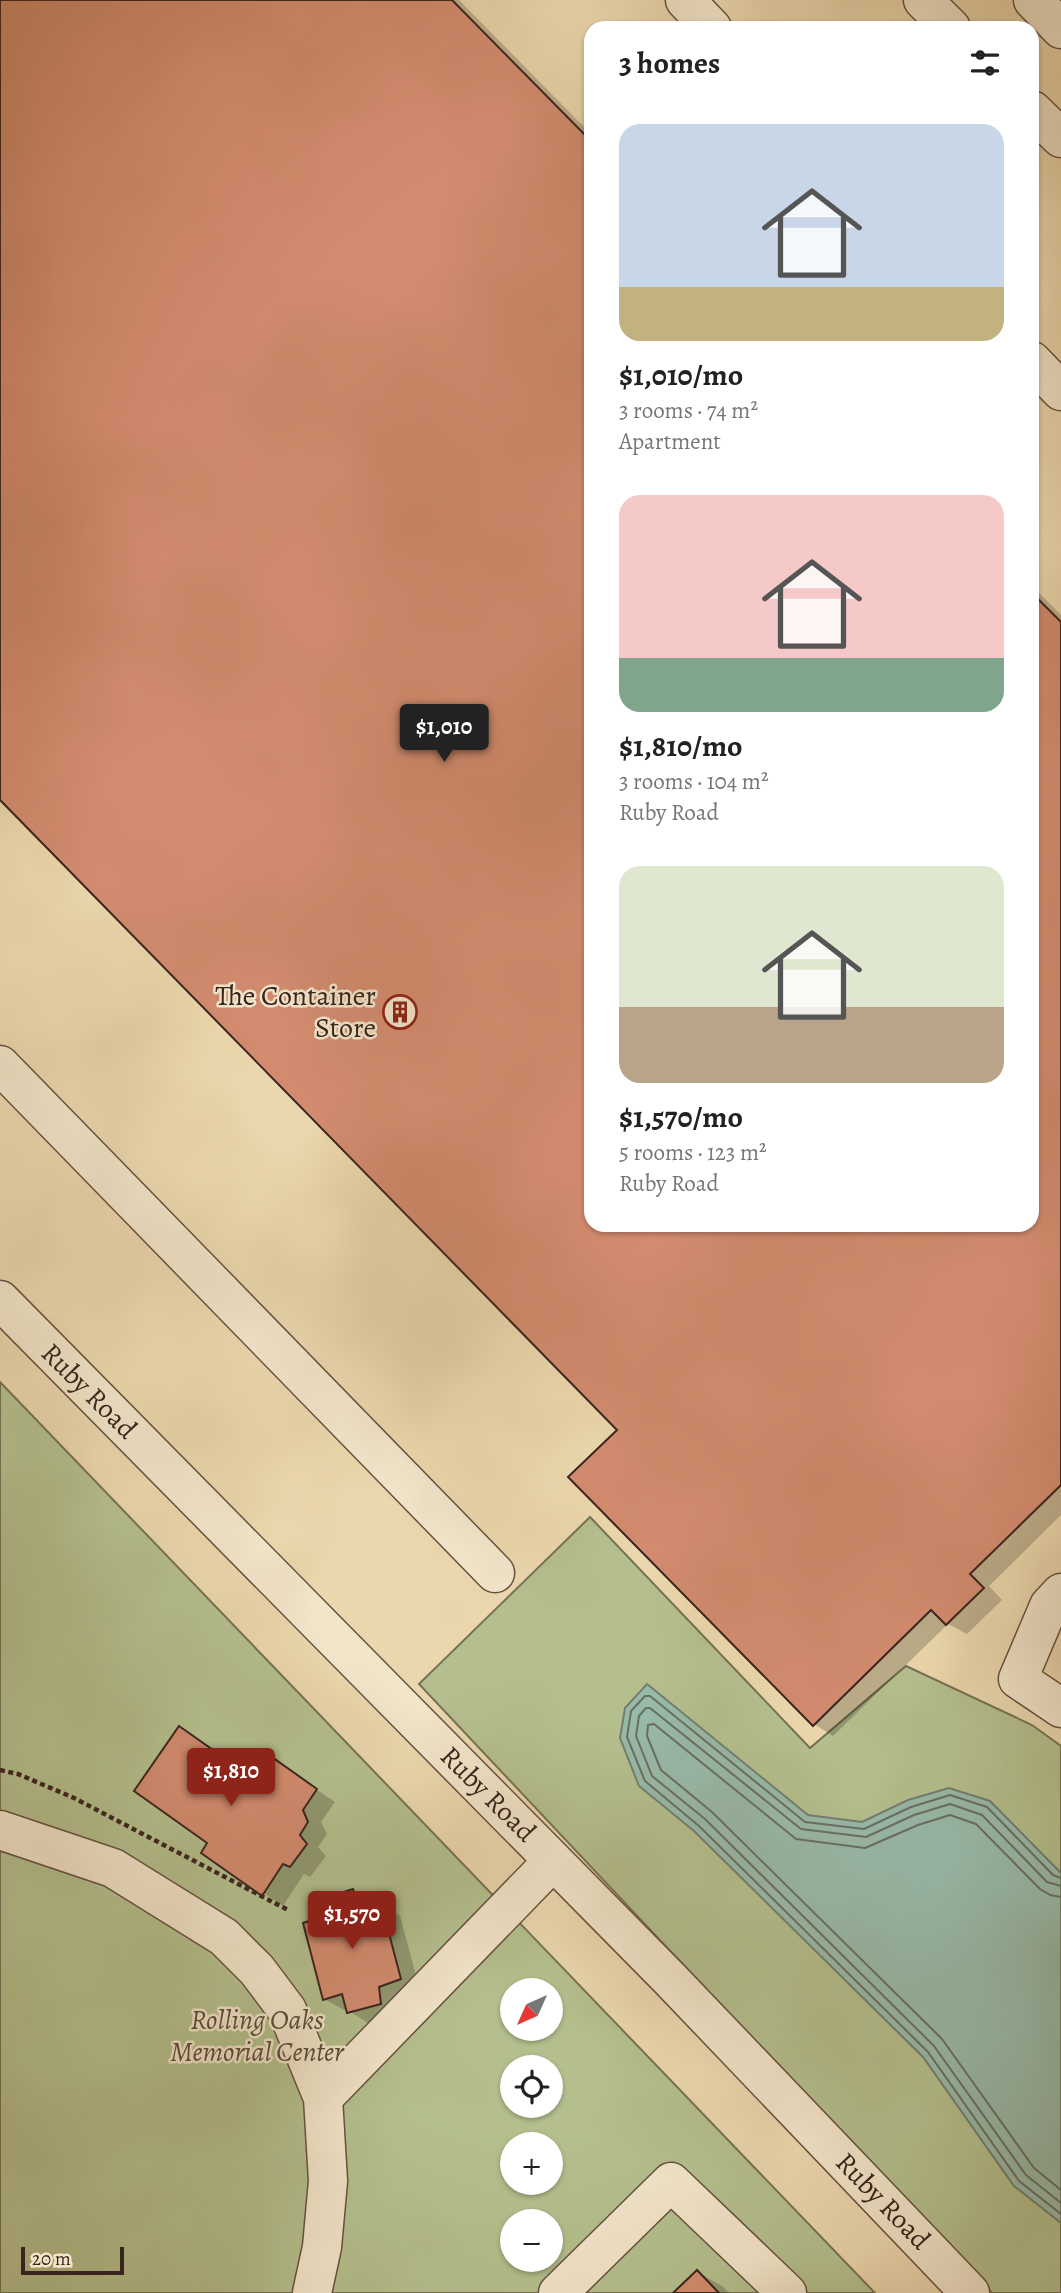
<!DOCTYPE html>
<html lang="en">
<head>
<meta charset="utf-8">
<style>
	:root { --surface:#fff; --page:#f6f6f6; --text:#222; --muted:#767676; --accent:#8f2418 }
	body { margin:0; font-family:Alegreya,serif; background:var(--page); color:var(--text); height:100vh; display:flex; flex-direction:column; font-size:26px; white-space:nowrap }
	* { box-sizing:border-box; margin:0 }
	p { font-size:23px; color:var(--muted) }
	.icon { flex:none; width:38px; height:38px; fill:none; stroke:currentColor; stroke-width:2; stroke-linecap:round; stroke-linejoin:round }
	.map { position:relative; flex:1; overflow:hidden }
	.side { position:absolute; left:584px; top:21px; width:455px; height:1211px; display:flex; flex-direction:column; background:var(--surface); border-radius:21px; box-shadow:0 2px 5px #0004 }
	.side>* { flex:none }
	.needle { width:46px; rotate:225deg }
	.tools { position:absolute; left:500px; top:1978px; display:grid; gap:14px }
	.tools a { display:grid; place-items:center; width:63px; height:63px; border-radius:50%; background:var(--surface); box-shadow:0 2px 5px #0004; font-size:35px }
	.scale { position:absolute; left:21px; bottom:18px; width:103px; box-sizing:border-box; padding-left:7px; border:4px solid #39241d; border-top:0; font-size:19px; line-height:24px; white-space:nowrap; color:#39241d; -webkit-text-stroke:5px #f2e5ca; paint-order:stroke }
	.price { position:absolute; translate:-50% -60px; padding:0 16px; border-radius:7px; background:var(--accent); color:#fff; font-size:23px; line-height:46px; filter:drop-shadow(0 2px 4px #0008) }
	.price::after { content:''; position:absolute; left:50%; top:42px; width:21px; height:16px; margin-left:-10px; background:inherit; clip-path:polygon(0 0,100% 0,50% 100%) }
	.price.active { background:#222; color:#fff }
	ul { padding:0; list-style:none }
	li { display:grid; align-content:center; gap:14px; height:371px; padding:0 35px }
	li span { display:grid; place-items:center; height:217px; border-radius:21px; color:#555 }
	li>.icon { margin-inline-start:auto }
	span .icon { width:126px; height:126px; fill:#fffc; stroke-width:1 }
	li b { font-size:30px }
	h2 { display:flex; justify-content:space-between; align-items:center; height:84px; padding:0 35px; font-size:30px }
	.map>svg:first-child { display:block }
	.green { fill:#b4bf8d; stroke:#767255; stroke-width:2; fill-rule:evenodd }
	.water { fill:#98baa9; stroke:#727e71; stroke-width:2 }
	.shadow { fill:#0003 }
	.lines { fill:none; stroke-linecap:round; stroke-linejoin:round }
	.shore { stroke:#686f63; stroke-width:2 }
	.building { fill:#d38b6f; stroke:#39241d; stroke-width:2 }
	.minor-casing { stroke:#665141; stroke-width:41 }
	.path { stroke:#39241d; stroke-width:4.5; stroke-dasharray:5 3.5; stroke-linecap:butt }
	.minor { stroke:#f2e5ca; stroke-width:38 }
	.labels { text-anchor:middle; dominant-baseline:central; stroke-width:5; stroke-linejoin:round; paint-order:stroke }
	.poi-label { font-size:28px; fill:#39241d; stroke:#f2e5ca; text-anchor:end }
	.street-label { font-size:28px; fill:#39241d; stroke:#f2e5ca }
	.park-label { font-size:28px; font-style:italic; fill:#584b39; stroke:#f2e5ca }
</style>
</head>
<body>
<div class="map">
<svg width="1061" height="2293" viewBox="0 0 1061 2293">
	<rect width="100%" height="100%" fill="#ebd7ad"/>
	<filter id="stains"><feTurbulence type="fractalNoise" baseFrequency=".00286" numOctaves="4"/><feColorMatrix values="0 0 0 0 .2 0 0 0 0 .09 0 0 0 0 .02 0 0 0 .5 -.17"/></filter>
	<radialGradient id="worn" r=".72"><stop offset=".6" stop-color="#630" stop-opacity="0"/><stop offset="1" stop-color="#630" stop-opacity=".3"/></radialGradient>
	<path class="green" d="M0,1382L875,2293H0ZM513,1990H551V2028H513ZM513,2067H551V2105H513ZM513,2144H551V2182H513ZM513,2221H551V2259H513Z
		M590,1517L810,1748L906,1666L1032,1725L1061,1746V2293H992L419,1684Z"/>
	<path class="water" d="M647,1684L808,1815L862,1822L908,1800L949,1788L990,1801L1061,1873V2223L1014,2186L923,2057L694,1831L639,1786L620,1738L625,1708Z"/>
	<path class="shadow" d="M0,0H459L592,135V1225H1032V586L1061,615V1515L989,1586L1002,1600L967,1634L948,1624L833,1736L814,1724L619,1430L0,797Z
		M179,1728L255,1779L270,1758L335,1802L321,1822L327,1834L318,1847L326,1856L310,1877L304,1874L283,1906L204,1852L210,1843Z
		M353,1891L372,1902L374,1906L380,1905L400,1916L420,1990L400,2015L368,2023L349,2011L348,2009L344,2010L324,1999L327,1918Z
		M697,2272L722,2286L729,2293H675Z"/>
	<g class="lines">
		<path class="shore" d="M1061,1878L1053,1875L987,1807L950,1795L911,1807L864,1829L805,1822L650,1696H645L631,1711L627,1737L645,1781L699,1826L928,2052L1019,2181L1061,2214
			M1061,1886L1047,1882L982,1815L950,1804L914,1815L866,1837L801,1829L650,1708H646L639,1716L636,1736L652,1776L705,1819L934,2046L1026,2175L1061,2203
			M1061,1897L1050,1895L1040,1889L976,1824L950,1815L918,1825L865,1848L796,1839L654,1724L648,1725L647,1736L661,1770L712,1812L942,2039L1034,2168L1061,2190"/>
	</g>
	<path class="building" d="M0,0H452L592,142V1225H1032V593L1061,622V1485L970,1574L984,1588L946,1625L931,1610L813,1726L568,1477L617,1430L0,800Z
		M179,1726L253,1778L269,1755L317,1789L303,1810L308,1822L300,1835L307,1844L290,1867L283,1864L262,1896L201,1853L207,1843L134,1791Z
		M353,1889L359,1906L381,1903L401,1979L379,1987L381,2004L347,2013L342,1994L323,2000L303,1923L325,1916L319,1900Z
		M697,2270L719,2293H673Z"/>
	<g class="lines">
		<g class="minor-casing">
			<path id="minor" d="M685,0L712,28
				M923,0L951,28
				M1033,0L1061,29
				M1032,110L1061,138
				M1032,361L1061,391
				M0,1065L495,1573
				M0,1300L670,1979L970,2293
				M1061,1593L1049,1606L1018,1679L1061,1708
				M0,1830L113,1868L224,1937L257,1970L287,2010L323,2098
				M312,2293L322,2247L328,2181L323,2098L553,1861
				M558,2293L671,2182L787,2293"/>
		</g>
		<path class="path" d="M0,1770L18,1774L74,1798L288,1910"/>
		<use href="#minor" class="minor"/>
	</g>
	<defs>
		<g id="building-ring" transform="scale(1.75)"><circle r="9.5" fill="#f2e5ca" stroke="#8f2418" stroke-width="1.5"/><path d="M-4-6H4V6H1V3H-1V6H-4ZM-2.5-4.3h1.7v1.8h-1.7ZM.8-4.3h1.7v1.8H.8ZM-2.5-1h1.7V.8h-1.7ZM.8-1h1.7V.8H.8Z" fill="#8f2418"/></g>
	</defs>
	<g fill-rule="evenodd">
		<use href="#building-ring" x="400" y="1012"/>
	</g>
	<g class="labels">
		<g class="poi-label">
			<text x="376" y="996">The Container<tspan x="376" dy="32">Store</tspan></text>
		</g>
		<g class="street-label">
			<text transform="translate(89 1391) rotate(45)">Ruby Road</text>
			<text transform="translate(488 1794) rotate(45)">Ruby Road</text>
			<text transform="translate(883 2201) rotate(46)">Ruby Road</text>
		</g>
		<g class="park-label">
			<text x="257" y="2020">Rolling Oaks<tspan x="257" dy="32">Memorial Center</tspan></text>
		</g>
	</g>
	<rect width="100%" height="100%" filter="url(#stains)"/>
	<rect width="100%" height="100%" fill="url(#worn)"/>
</svg>
<div class="tools">
<a><svg class="needle" viewBox="-14 -14 28 28"><path d="M0-13l5 13h-10z" fill="#e53935"/><path d="M0 13l5-13h-10z" fill="#767676"/></svg></a>
<a><svg class="icon" aria-label="locate" viewBox="0 0 24 24"><circle cx="12" cy="12" r="6"/><path d="M12 2v4M12 18v4M2 12h4M18 12h4"/></svg></a>
<a>+</a>
<a>−</a>
</div>
<div class="scale">20 m</div>
<b class="price active" style="left:444px;top:764px">$1,010</b>
<b class="price" style="left:231px;top:1808px">$1,810</b>
<b class="price" style="left:352px;top:1951px">$1,570</b>
<section class="side">
<h2>3 homes<svg class="icon" aria-label="filters" viewBox="0 0 24 24"><path d="M4 7h16M4 17h16"/><circle cx="9" cy="7" r="2"/><circle cx="15" cy="17" r="2"/></svg></h2>
<ul>
<li><span style="background:linear-gradient(#c9d6e8 75%,#c2b280 0)"><svg class="icon" aria-label="home" viewBox="0 0 24 24"><path d="M3 11l9-7 9 7M6 9v11h12V9"/></svg></span><div><b>$1,010/mo</b><p>3 rooms · 74 m²</p><p>Apartment</p></div></li>
<li><span style="background:linear-gradient(#f6c9c9 75%,#7fa58c 0)"><svg class="icon" aria-label="home" viewBox="0 0 24 24"><path d="M3 11l9-7 9 7M6 9v11h12V9"/></svg></span><div><b>$1,810/mo</b><p>3 rooms · 104 m²</p><p>Ruby Road</p></div></li>
<li><span style="background:linear-gradient(#dfe7d0 65%,#b9a48a 0)"><svg class="icon" aria-label="home" viewBox="0 0 24 24"><path d="M3 11l9-7 9 7M6 9v11h12V9"/></svg></span><div><b>$1,570/mo</b><p>5 rooms · 123 m²</p><p>Ruby Road</p></div></li>
</ul>
</section>
</div>
</body>
</html>
